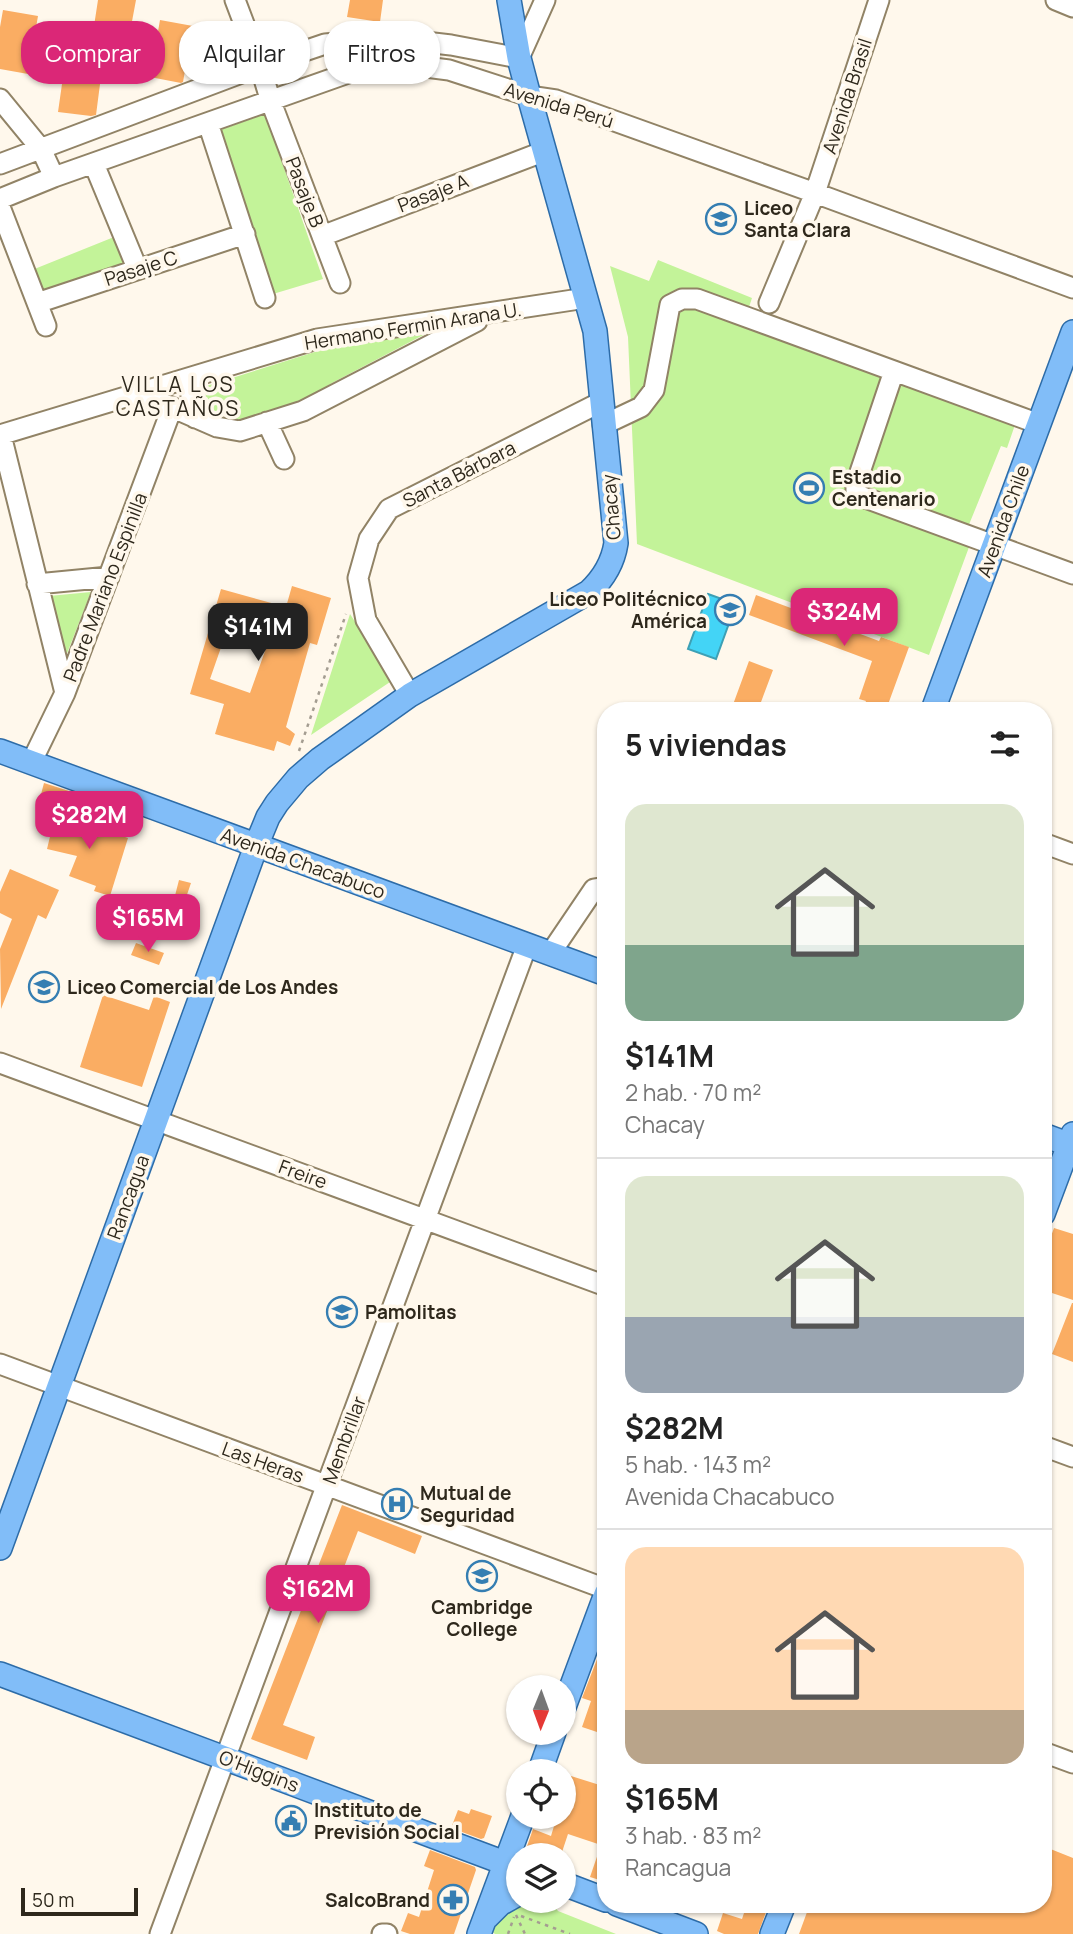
<!DOCTYPE html>
<html lang="es">
<head>
<meta charset="utf-8">
<style>
	:root { --surface:#fff; --page:#f2f2f2; --text:#222; --muted:#767676; --line:#e0e0e0; --accent:#db2777 }
	body { margin:0; font-family:Manrope,sans-serif; background:var(--page); color:var(--text); height:100vh; display:flex; flex-direction:column; font-size:26px; white-space:nowrap }
	* { box-sizing:border-box; margin:0 }
	p { font-size:23px; color:var(--muted) }
	.icon { flex:none; width:38px; height:38px; fill:none; stroke:currentColor; stroke-width:2; stroke-linecap:round; stroke-linejoin:round }
	.map { position:relative; flex:1; overflow:hidden }
	.panel { position:absolute; left:597px; top:702px; width:455px; height:1211px; display:flex; flex-direction:column; background:var(--surface); border-radius:28px; box-shadow:0 2px 5px #0004 }
	.panel>* { flex:none }
	.hud { position:absolute; left:21px; top:21px; width:471px; height:63px; display:flex; gap:14px }
	.needle { width:46px; rotate:181deg }
	.fabs { position:absolute; left:506px; top:1675px; display:grid; gap:14px }
	.fabs a { display:grid; place-items:center; width:70px; height:70px; border-radius:50%; background:var(--surface); box-shadow:0 2px 5px #0004; font-size:35px }
	.scale { position:absolute; left:21px; bottom:18px; width:117px; box-sizing:border-box; padding-left:7px; border:4px solid #2e281c; border-top:0; font-size:19px; line-height:24px; white-space:nowrap; color:#2e281c; -webkit-text-stroke:5px #fff8ec; paint-order:stroke }
	.price { position:absolute; translate:-50% -60px; padding:0 16px; border-radius:14px; background:var(--accent); color:#fff; font-size:23px; line-height:46px; filter:drop-shadow(0 2px 4px #0008) }
	.price::after { content:''; position:absolute; left:50%; top:42px; width:21px; height:16px; margin-left:-10px; background:inherit; clip-path:polygon(0 0,100% 0,50% 100%) }
	.price.active { background:#222; color:#fff }
	ul { padding:0; list-style:none }
	li { display:grid; align-content:center; gap:14px; height:371px; padding:0 28px }
	li+li { border-top:2px solid var(--line) }
	li span { display:grid; place-items:center; height:217px; border-radius:21px; color:#555 }
	li>.icon { margin-inline-start:auto }
	span .icon { width:126px; height:126px; fill:#fffc; stroke-width:1 }
	li b { font-size:30px }
	h2 { display:flex; justify-content:space-between; align-items:center; height:84px; padding:0 28px; font-size:30px }
	.pill { padding:0 24px; border-radius:28px; background:var(--surface); box-shadow:0 2px 5px #0004; font-size:24px; line-height:63px }
	.pill.active { background:var(--accent); color:#fff }
	.map>svg:first-child { display:block }
	.green { fill:#c3f399 }
	.water { fill:#43d4f6; stroke:#3da0b5; stroke-width:2 }
	.building { fill:#faad63; fill-rule:evenodd }
	.lines { fill:none; stroke-linecap:round; stroke-linejoin:round }
	.minor-casing { stroke:#918366; stroke-width:23 }
	.major-casing { stroke:#2d6ca8; stroke-width:26 }
	.path { stroke:#a49d91; stroke-width:2.5; stroke-dasharray:3.5 5; stroke-linecap:butt }
	.minor { stroke:#fff; stroke-width:19 }
	.major { stroke:#81bdf8; stroke-width:23 }
	.labels { text-anchor:middle; dominant-baseline:central; stroke-width:7; stroke-linejoin:round; paint-order:stroke }
	.street-label { font-size:19px; fill:#2e281c; stroke:#fff8ec }
	.poi-label { font-size:19px; font-weight:bold; fill:#2e281c; stroke:#fff8ec; text-anchor:start }
	.neighbourhood-label { font-size:21px; letter-spacing:2px; fill:#2e281c; stroke:#fff8ec }
</style>
</head>
<body>
<div class="map">
<svg width="1073" height="1934" viewBox="0 0 1073 1934">
	<rect width="100%" height="100%" fill="#fff8ec"/>
	<path class="green" d="M265,114L323,279L273,294L220,130Z
		M114,237L125,266L44,297L32,270Z
		M658,260L752,298L746,316L1017,419L1007,448L1001,446L968,527L975,531L929,655L637,544L628,337L610,266L649,281Z
		M431,331L332,383L304,401L240,421L205,408L203,387L321,350Z
		M91,592L66,656L49,596Z
		M350,614L393,680L311,735Z
		M550,1900L558,1911L616,1934H495L490,1930C507,1899 517,1901 550,1900Z"/>
	<path class="water" d="M708,594L736,604L716,659L688,649Z"/>
	<path class="building" d="M98,0H136L130,32L94,26Z
		M350,0H383L380,22L347,17Z
		M3,10L38,16L28,74L0,69V27Z
		M160,20L193,26L183,82L181,83L150,77Z
		M66,56L103,61L96,115L91,116L58,112Z
		M292,586L331,598L317,645L310,643L286,727L295,734L290,746L277,741L274,751L215,734L224,704L190,694L221,589L286,607ZM233,613L274,626L250,693L210,679Z
		M756,595L879,641L881,637L909,647L886,710H862L866,701L859,699L872,661L749,615Z
		M749,661L773,670L758,710H731Z
		M44,783L69,791L65,805L40,798Z
		M56,812L73,815L72,819L128,838L110,896L94,891L96,886L69,876L77,856L47,849Z
		M10,869L59,890L46,919L38,915L1,1009L0,949L12,919L0,913V892Z
		M179,880L191,883L179,918L170,915Z
		M136,943L164,953L159,965L131,955Z
		M103,995L149,1010L154,996L170,1002L142,1087L80,1067Z
		M1054,1228L1073,1234V1300L1043,1290V1258Z
		M1072,1303H1073V1362L1052,1354Z
		M342,1505L422,1536L415,1554L358,1531L283,1725L315,1737L307,1760L251,1739Z
		M606,1636V1735L582,1727L591,1701L582,1698Z
		M571,1776L606,1787V1882L590,1877L601,1845L568,1834L561,1855H532L525,1852L533,1829L551,1836L557,1816H564V1797Z
		M471,1809L492,1816L484,1838L481,1839L451,1828L458,1810L469,1814Z
		M1043,1846L1073,1858V1934H799L810,1904H1043Z
		M430,1850L475,1867L476,1870L454,1934H410L401,1931L408,1913L419,1917L434,1870L424,1866Z
		M747,1904H769L758,1934H724L717,1931L723,1913L742,1919Z"/>
	<g class="lines">
		<g class="minor-casing">
			<path id="minor" d="M235,0L260,66L271,102L340,283
				M1056,0L1073,7
				M0,99L41,149L54,177
				M208,123L265,298
				M0,164L260,66L325,44L391,38L451,45L519,58L545,0
				M94,164L137,268
				M0,199L54,177L368,66L410,65L449,70L529,96L556,100L815,193L1073,288
				M0,207L46,326
				M322,236L545,151
				M37,303L245,234
				M769,303L815,193L879,0
				M894,371L856,484V491L860,496L1073,574
				M139,393L217,427L240,431L303,411L477,321
				M195,418L191,395L196,376
				M267,422L284,459
				M603,425L641,407L654,390L670,305L682,299H697L1039,424
				M0,435L317,339L586,298
				M1,435L65,693
				M37,584L109,577
				M410,695L366,620L358,578L369,539L389,509L601,402
				M31,763L65,693L172,408
				M1043,843L1073,854
				M550,954L594,889L606,887
				M0,1063L606,1286
				M0,1364L606,1589
				M1043,1446L1073,1457
				M1043,1752L1073,1763
				M160,1934L527,945
				M382,1934H387"/>
		</g>
		<g class="major-casing">
			<path id="major" d="M933,710L1073,332
				M0,751L606,974
				M1043,1135L1073,1146
				M1043,1214L1073,1134
				M0,1548L256,846L268,817L277,803L298,778L320,759L410,695L589,592C604,578 613,563 616,543L595,331L529,96L519,58L509,0
				M0,1674L518,1868
				M564,1707L606,1594
				M540,1771L554,1732
				M564,1884L606,1900
				M617,1904L696,1934
				M487,1917L500,1904L518,1894
				M479,1934L523,1816
				M772,1934L784,1904"/>
		</g>
		<path class="path" d="M299,751L346,614
			M516,1915L525,1934
			M521,1916L570,1934
			M508,1934L514,1917"/>
		<use href="#minor" class="minor"/>
		<use href="#major" class="major"/>
	</g>
	<defs>
		<g id="school-ring" transform="scale(1.575)"><circle r="9.5" fill="#fff8ec" stroke="#357eb2" stroke-width="1.5"/><path d="M0-5L7-2L0 1L-7-2ZM-4 1L0 2.5L4 1V4Q0 6-4 4Z" fill="#357eb2"/></g>
		<g id="stadium-ring" transform="scale(1.575)"><circle r="9.5" fill="#fff8ec" stroke="#357eb2" stroke-width="1.5"/><path d="M0-5a6.5 5 0 1 0 0 10a6.5 5 0 1 0 0-10ZM-3.5-1.8h7v3.6h-7Z" fill="#357eb2"/></g>
		<g id="hospital-ring" transform="scale(1.575)"><circle r="9.5" fill="#fff8ec" stroke="#357eb2" stroke-width="1.5"/><path d="M-5-5h3v3.5h4V-5h3V5h-3V1.5h-4V5h-3Z" fill="#357eb2"/></g>
		<g id="civic-ring" transform="scale(1.575)"><circle r="9.5" fill="#fff8ec" stroke="#357eb2" stroke-width="1.5"/><path d="M-.6-6.5H3V-4.5H.6V-3L4-1V1h2V6H-6V1h2V-1L-.6-3ZM-1.2 2.5V6h2.4V2.5Z" fill="#357eb2"/></g>
		<g id="pharmacy-ring" transform="scale(1.575)"><circle r="9.5" fill="#fff8ec" stroke="#357eb2" stroke-width="1.5"/><path d="M-2-6h4v4h4v4h-4v4h-4v-4h-4v-4h4Z" fill="#357eb2"/></g>
	</defs>
	<g fill-rule="evenodd">
		<use href="#school-ring" x="721" y="219"/>
		<use href="#stadium-ring" x="809" y="488"/>
		<use href="#school-ring" x="730" y="610"/>
		<use href="#school-ring" x="44" y="987"/>
		<use href="#school-ring" x="342" y="1312"/>
		<use href="#hospital-ring" x="397" y="1504"/>
		<use href="#school-ring" x="482" y="1576"/>
		<use href="#civic-ring" x="291" y="1821"/>
		<use href="#pharmacy-ring" x="453" y="1900"/>
	</g>
	<g class="labels">
		<g class="street-label">
			<text transform="translate(847 96) rotate(-72)">Avenida Brasil</text>
			<text transform="translate(559 105) rotate(17)">Avenida Perú</text>
			<text transform="translate(305 192) rotate(69)">Pasaje B</text>
			<text transform="translate(433 193) rotate(-21)">Pasaje A</text>
			<text transform="translate(141 268) rotate(-18)">Pasaje C</text>
			<text transform="translate(413 326) rotate(-9)">Hermano Fermin Arana U.</text>
			<text transform="translate(459 474) rotate(-27)">Santa Bárbara</text>
			<text transform="translate(611 507) rotate(-95)">Chacay</text>
			<text transform="translate(1003 521) rotate(-70)">Avenida Chile</text>
			<text transform="translate(105 587) rotate(-69)">Padre Mariano Espinilla</text>
			<text transform="translate(303 863) rotate(20)">Avenida Chacabuco</text>
			<text transform="translate(303 1174) rotate(20)">Freire</text>
			<text transform="translate(128 1197) rotate(-70)">Rancagua</text>
			<text transform="translate(344 1440) rotate(-70)">Membrillar</text>
			<text transform="translate(263 1462) rotate(20)">Las Heras</text>
			<text transform="translate(259 1771) rotate(21)">O'Higgins</text>
		</g>
		<g class="poi-label">
			<text x="744" y="208">Liceo<tspan x="744" dy="22">Santa Clara</tspan></text>
			<text x="832" y="477">Estadio<tspan x="832" dy="22">Centenario</tspan></text>
			<text x="707" y="599" text-anchor="end">Liceo Politécnico<tspan x="707" dy="22">América</tspan></text>
			<text x="67" y="987">Liceo Comercial de Los Andes</text>
			<text x="365" y="1312">Pamolitas</text>
			<text x="420" y="1493">Mutual de<tspan x="420" dy="22">Seguridad</tspan></text>
			<text x="482" y="1607" text-anchor="middle">Cambridge<tspan x="482" dy="22">College</tspan></text>
			<text x="314" y="1810">Instituto de<tspan x="314" dy="22">Previsión Social</tspan></text>
			<text x="430" y="1900" text-anchor="end">SalcoBrand</text>
		</g>
		<g class="neighbourhood-label">
			<text x="178" y="384">VILLA LOS<tspan x="178" dy="24">CASTAÑOS</tspan></text>
		</g>
	</g>
</svg>
<div class="fabs">
<a><svg class="needle" viewBox="-14 -14 28 28"><path d="M0-13l5 13h-10z" fill="#e53935"/><path d="M0 13l5-13h-10z" fill="#767676"/></svg></a>
<a><svg class="icon" aria-label="locate" viewBox="0 0 24 24"><circle cx="12" cy="12" r="6"/><path d="M12 2v4M12 18v4M2 12h4M18 12h4"/></svg></a>
<a><svg class="icon" aria-label="layers" viewBox="0 0 24 24"><path d="M12 4l9 5-9 5-9-5zM3 14l9 5 9-5"/></svg></a>
</div>
<div class="scale">50 m</div>
<b class="price" style="left:844px;top:648px">$324M</b>
<b class="price active" style="left:258px;top:663px">$141M</b>
<b class="price" style="left:89px;top:851px">$282M</b>
<b class="price" style="left:148px;top:954px">$165M</b>
<b class="price" style="left:318px;top:1625px">$162M</b>
<div class="hud">
<a class="pill active">Comprar</a>
<a class="pill">Alquilar</a>
<a class="pill">Filtros</a>
</div>
<section class="panel">
<h2>5 viviendas<svg class="icon" aria-label="filters" viewBox="0 0 24 24"><path d="M4 7h16M4 17h16"/><circle cx="9" cy="7" r="2"/><circle cx="15" cy="17" r="2"/></svg></h2>
<ul>
<li><span style="background:linear-gradient(#dfe7d0 65%,#7fa58c 0)"><svg class="icon" aria-label="home" viewBox="0 0 24 24"><path d="M3 11l9-7 9 7M6 9v11h12V9"/></svg></span><div><b>$141M</b><p>2 hab. · 70 m²</p><p>Chacay</p></div></li>
<li><span style="background:linear-gradient(#dfe7d0 65%,#9aa5b1 0)"><svg class="icon" aria-label="home" viewBox="0 0 24 24"><path d="M3 11l9-7 9 7M6 9v11h12V9"/></svg></span><div><b>$282M</b><p>5 hab. · 143 m²</p><p>Avenida Chacabuco</p></div></li>
<li><span style="background:linear-gradient(#ffd9b3 75%,#b9a48a 0)"><svg class="icon" aria-label="home" viewBox="0 0 24 24"><path d="M3 11l9-7 9 7M6 9v11h12V9"/></svg></span><div><b>$165M</b><p>3 hab. · 83 m²</p><p>Rancagua</p></div></li>
</ul>
</section>
</div>
</body>
</html>
